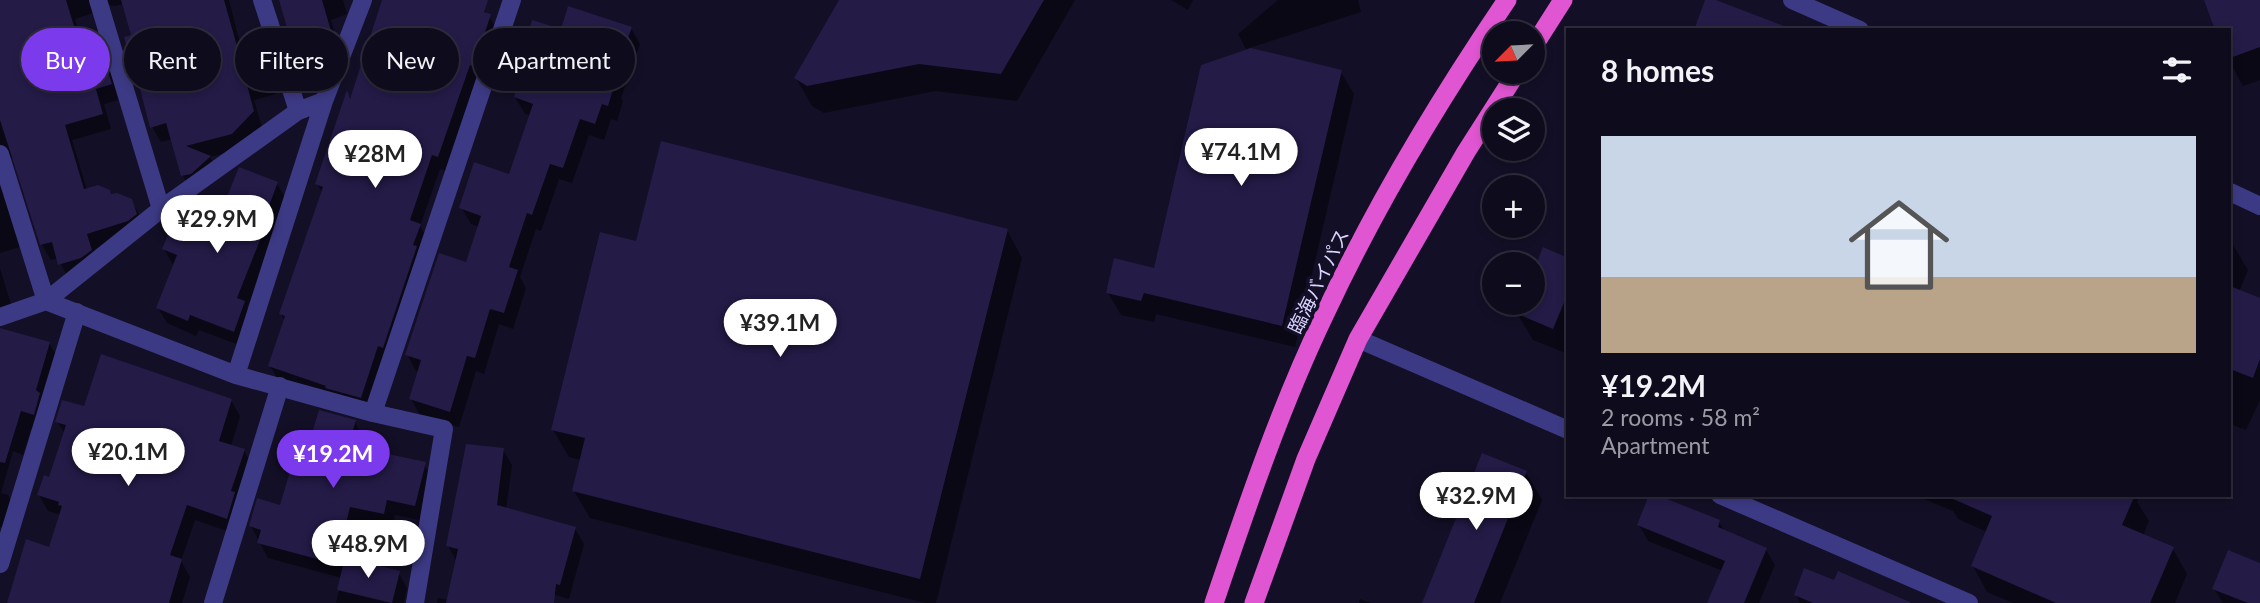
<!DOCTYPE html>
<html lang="en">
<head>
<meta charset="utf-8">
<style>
	:root { --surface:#0e0b1c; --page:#1c1929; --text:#f1f3f6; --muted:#9b9ba3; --line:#2e2b3b; --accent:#7c3aed }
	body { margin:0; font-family:Lato,"Noto Sans JP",sans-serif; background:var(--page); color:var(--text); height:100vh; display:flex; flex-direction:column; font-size:26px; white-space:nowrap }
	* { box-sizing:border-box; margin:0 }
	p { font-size:23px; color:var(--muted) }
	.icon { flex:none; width:38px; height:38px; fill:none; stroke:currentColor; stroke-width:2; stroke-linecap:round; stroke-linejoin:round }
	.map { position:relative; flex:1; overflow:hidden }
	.sheet { position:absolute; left:1566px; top:28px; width:665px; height:469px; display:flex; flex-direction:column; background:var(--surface); border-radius:0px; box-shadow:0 4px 10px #0003,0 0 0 2px var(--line) }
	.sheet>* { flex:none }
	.guide { position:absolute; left:21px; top:28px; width:665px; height:63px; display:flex; gap:14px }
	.needle { width:46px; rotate:246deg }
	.buttons { position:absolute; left:1482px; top:21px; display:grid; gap:14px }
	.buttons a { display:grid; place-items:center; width:63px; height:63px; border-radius:50%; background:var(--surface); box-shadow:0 4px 10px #0003,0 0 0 2px var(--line); font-size:35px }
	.price { position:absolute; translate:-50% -60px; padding:0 16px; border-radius:24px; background:#fff; color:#222; font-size:23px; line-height:46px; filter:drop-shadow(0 2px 4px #0008) }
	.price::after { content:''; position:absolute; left:50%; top:42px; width:21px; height:16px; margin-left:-10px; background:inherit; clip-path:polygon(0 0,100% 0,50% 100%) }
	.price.active { background:var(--accent); color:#fff }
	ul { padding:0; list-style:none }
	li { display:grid; align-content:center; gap:14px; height:371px; padding:0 35px }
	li+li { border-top:2px solid var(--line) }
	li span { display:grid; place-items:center; height:217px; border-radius:0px; color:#555 }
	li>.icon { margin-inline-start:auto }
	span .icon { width:126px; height:126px; fill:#fffc; stroke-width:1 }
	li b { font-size:30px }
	h2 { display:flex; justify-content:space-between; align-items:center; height:84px; padding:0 35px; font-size:30px }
	.tag { padding:0 24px; border-radius:32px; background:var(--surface); box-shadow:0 4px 10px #0003,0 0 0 2px var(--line); font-size:24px; line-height:63px }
	.tag.active { background:var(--accent); color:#fff }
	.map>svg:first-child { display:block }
	.shadow { fill:#0007; fill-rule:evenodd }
	.building { fill:#241b47 }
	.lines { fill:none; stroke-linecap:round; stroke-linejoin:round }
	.minor { stroke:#3d3a85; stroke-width:18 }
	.trunk { stroke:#e055d1; stroke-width:19 }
	.labels { text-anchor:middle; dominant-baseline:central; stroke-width:7; stroke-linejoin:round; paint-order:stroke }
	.street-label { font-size:19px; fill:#d9d4ff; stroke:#130f26 }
</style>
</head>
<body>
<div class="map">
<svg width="2260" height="603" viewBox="0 0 2260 603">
	<rect width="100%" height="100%" fill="#130f26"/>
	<path class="shadow" d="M0,0H229L241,47L243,46L251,59L260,57L269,72L276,94L254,100L262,127L241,149L210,157L218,172L192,191L183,176L172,139L161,142L152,127L142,89L135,78L128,55L134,36L124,4L115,6L105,4L96,12L75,19L89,66L103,62L112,77L119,100L104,104L111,129L72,140L87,190L131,200L140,216L136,236L95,249L100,266L69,280L58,258L51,260L42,245L16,160L13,158H5L0,164Z
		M280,0H343L347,14L331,20L341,56L305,66L296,51Z
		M384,0H450L484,10L498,30L446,171L440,169L420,226L428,240L369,412L279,381L270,366L285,322L281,314L323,194L317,184L348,95L351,100Z
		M841,0H1075L1017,101L935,91L824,113L812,106L796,78Z
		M1171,0H1193L1188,10Z
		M1278,0H1358L1361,12L1246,49L1238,34Z
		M2206,0H2260V80L2243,86L2230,62V30Z
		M631,28L640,44L621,98L623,101L617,121L611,119L604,140L589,135L572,183L559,179L541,231L536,229L520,277L526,288L513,329L499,324L484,374L476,371L459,427L420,415L411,399L419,372L416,371L407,354L467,265L479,227L471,224L461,207L510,177L530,115L525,114L515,97L530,53L526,47L562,31Z
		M1246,49L1341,72L1354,94L1295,347L1156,314L1154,322L1121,315L1108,293L1155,270L1248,51Z
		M0,184L20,247L0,253Z
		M277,184L286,199L273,242L247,308L253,318L242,346L199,330L196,336L167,323L158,308L173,265L164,249L214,234Z
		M1007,230L1022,258L936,603H925L590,518L574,491L582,460L569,457L553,430L637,243Z
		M2230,243L2233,245L2248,270L2239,292L2260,300V400L2246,430L2230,424Z
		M1568,260V354L1533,340L1517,313L1522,303H1533V276Z
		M0,268L13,311L0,315Z
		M0,330L49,343L60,362L44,432L31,429L23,455L13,451L1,493L8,495L18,514L13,532L0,527Z
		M231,400L240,416L231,446L244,451L253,466L236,534L195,520L181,561L190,577L182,603H9L51,549L61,515L48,511L39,495L50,479L65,434L57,421L85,409Z
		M354,421L363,437L361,445L369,447L372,453L424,464L433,479L423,521L395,515L392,528L359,522L349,560L398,572L407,588L404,603H336L342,578L268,558L251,526L281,507L312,439ZM351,431H354L349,449L346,448Z
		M503,450L512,465L506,510L575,529L584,544L569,599L520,585L517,603H437L438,598L449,600L457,562L448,546Z
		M1526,473L1542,500L1500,603H1423Z
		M1914,495H2140L2137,502L2149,521L2143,536L2173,549L2187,574L2175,603H2013L1987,592L1973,566L1987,532L1958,519L1953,511Z
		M1719,522L1725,532L1766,550L1775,565L1759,603H1711L1723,571L1648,541L1639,525Z
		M2260,565V603H2223L2214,589Z
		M1835,582L1908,603H1800L1796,595Z
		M1360,599L1371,603H1359Z"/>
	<path class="building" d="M0,0H66L86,65L104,60L112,84L96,89L103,114L65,125L84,189L98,185L110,190L111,194L117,193L132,199L137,214L128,221L87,234L92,250L81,258L58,265L52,242L40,245L0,120Z
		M121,0H224L237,46L244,44L248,58L261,55L268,79L247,85L254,111L232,134L186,146L211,156L191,174L181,176L166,123L150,128L137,77L133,78L126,53H128L124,37L131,35Z
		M279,0H322L334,41L294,52Z
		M382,0H488L484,12L491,14L474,66L470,65L438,157L432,155L410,220L421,224L413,245L417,246L383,348L378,346L361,398L325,388L326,386L268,366L285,316L279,314L323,187L315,184L347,90L350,99Z
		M839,0H1044L1001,74L919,64L807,86L794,78Z
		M1705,0H1716L1789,28V30H1694Z
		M2204,0H2260V47L2230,58V30H2215Z
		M568,6L632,27L612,82L615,83L608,106L602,104L595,124L580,119L563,168L550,164L532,215L527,213L509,267L518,270L504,313L490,309L475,358L467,356L450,412L409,399L421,360L405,355L439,253L466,262L481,216L459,208L474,162L509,174L533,104L514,97L529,49L524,47L532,20L561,29Z
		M1251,48L1342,70L1282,326L1144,293L1141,301L1106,293L1114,258L1154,268L1201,65Z
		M661,141L1008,229L920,579L572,491L585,438L551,430L600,232L636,241Z
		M239,167L278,182L262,224L266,225L237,298L245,301L234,332L190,315L188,321L156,308L177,255L162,249L176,216L213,231Z
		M1543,247L1568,258V293L1553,329L1492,303H1533V272Z
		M2230,286L2260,298V359L2253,378L2230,369Z
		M0,328L50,342L36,390L40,393L34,415L21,411L5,463L0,462Z
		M101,354L232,399L219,441L245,449L231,491L235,492L227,519L187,505L170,555L182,559L169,603H7L26,539L49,547L62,506L58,505L59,502L37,495L44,475L49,477L66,425L55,422L62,400L84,406Z
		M319,410L356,420L350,440L370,446L369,450L426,462L415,506L387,500L384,514L350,507L336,564L257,543L261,530L249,526L257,498L280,505L301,434L311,437Z
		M466,444L504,448L497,505L576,527L560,585L556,584L554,603H446L458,549L446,546Z
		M1482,453L1527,471L1474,603H1422Z
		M1649,495H1657L1720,520L1718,527L1767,548L1744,603H1707L1725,561L1637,525Z
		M1944,495H2135L2122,525L2174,547L2150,603H2056L1971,566L1992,516Z
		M2228,550L2260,563V603H2248L2212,589Z
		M345,557L400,571L392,603L337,590Z
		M1804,568L1834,580L1838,571L1912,603H1813L1794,595Z"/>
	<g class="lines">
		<path class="minor" d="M98,0L161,209
			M262,0L298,111
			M1792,0L1860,30
			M0,154L46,301
			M2230,192L2260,206
			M46,301L236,375L373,413L444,429L415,603
			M0,317L46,301L161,209L298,111L324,101
			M1358,339L1568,430
			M236,375L324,101L363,0
			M373,413L512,0
			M1720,495L1969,603
			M0,564L77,312
			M213,603L280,386"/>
		<path class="trunk" d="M1533,47L1563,0
			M1214,603C1247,506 1280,408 1324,316C1375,206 1439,100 1507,0
			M1254,603L1306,459L1358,339L1466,152L1517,72"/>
	</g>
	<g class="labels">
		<g class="street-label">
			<text transform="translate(1318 281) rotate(-64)">臨海バイパス</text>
		</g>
	</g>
</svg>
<div class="buttons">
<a><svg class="needle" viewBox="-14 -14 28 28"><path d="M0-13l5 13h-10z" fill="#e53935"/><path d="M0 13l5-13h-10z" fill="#9b9ba3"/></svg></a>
<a><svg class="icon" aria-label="layers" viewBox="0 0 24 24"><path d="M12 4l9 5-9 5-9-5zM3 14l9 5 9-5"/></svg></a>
<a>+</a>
<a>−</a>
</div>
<b class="price" style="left:1241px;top:188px">¥74.1M</b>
<b class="price" style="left:375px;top:190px">¥28M</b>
<b class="price" style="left:217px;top:255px">¥29.9M</b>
<b class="price" style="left:780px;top:359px">¥39.1M</b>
<b class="price" style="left:128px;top:488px">¥20.1M</b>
<b class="price active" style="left:333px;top:490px">¥19.2M</b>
<b class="price" style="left:1476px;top:532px">¥32.9M</b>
<b class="price" style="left:368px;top:580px">¥48.9M</b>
<div class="guide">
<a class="tag active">Buy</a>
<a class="tag">Rent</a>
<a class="tag">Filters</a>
<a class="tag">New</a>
<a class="tag">Apartment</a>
</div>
<section class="sheet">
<h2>8 homes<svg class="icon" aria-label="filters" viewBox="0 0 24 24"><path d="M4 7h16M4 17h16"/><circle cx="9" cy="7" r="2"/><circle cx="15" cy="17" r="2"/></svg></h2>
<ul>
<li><span style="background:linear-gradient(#c9d6e8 65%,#b9a48a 0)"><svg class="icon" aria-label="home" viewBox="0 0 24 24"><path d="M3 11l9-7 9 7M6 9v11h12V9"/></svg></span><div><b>¥19.2M</b><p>2 rooms · 58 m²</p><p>Apartment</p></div></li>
</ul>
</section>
</div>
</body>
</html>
